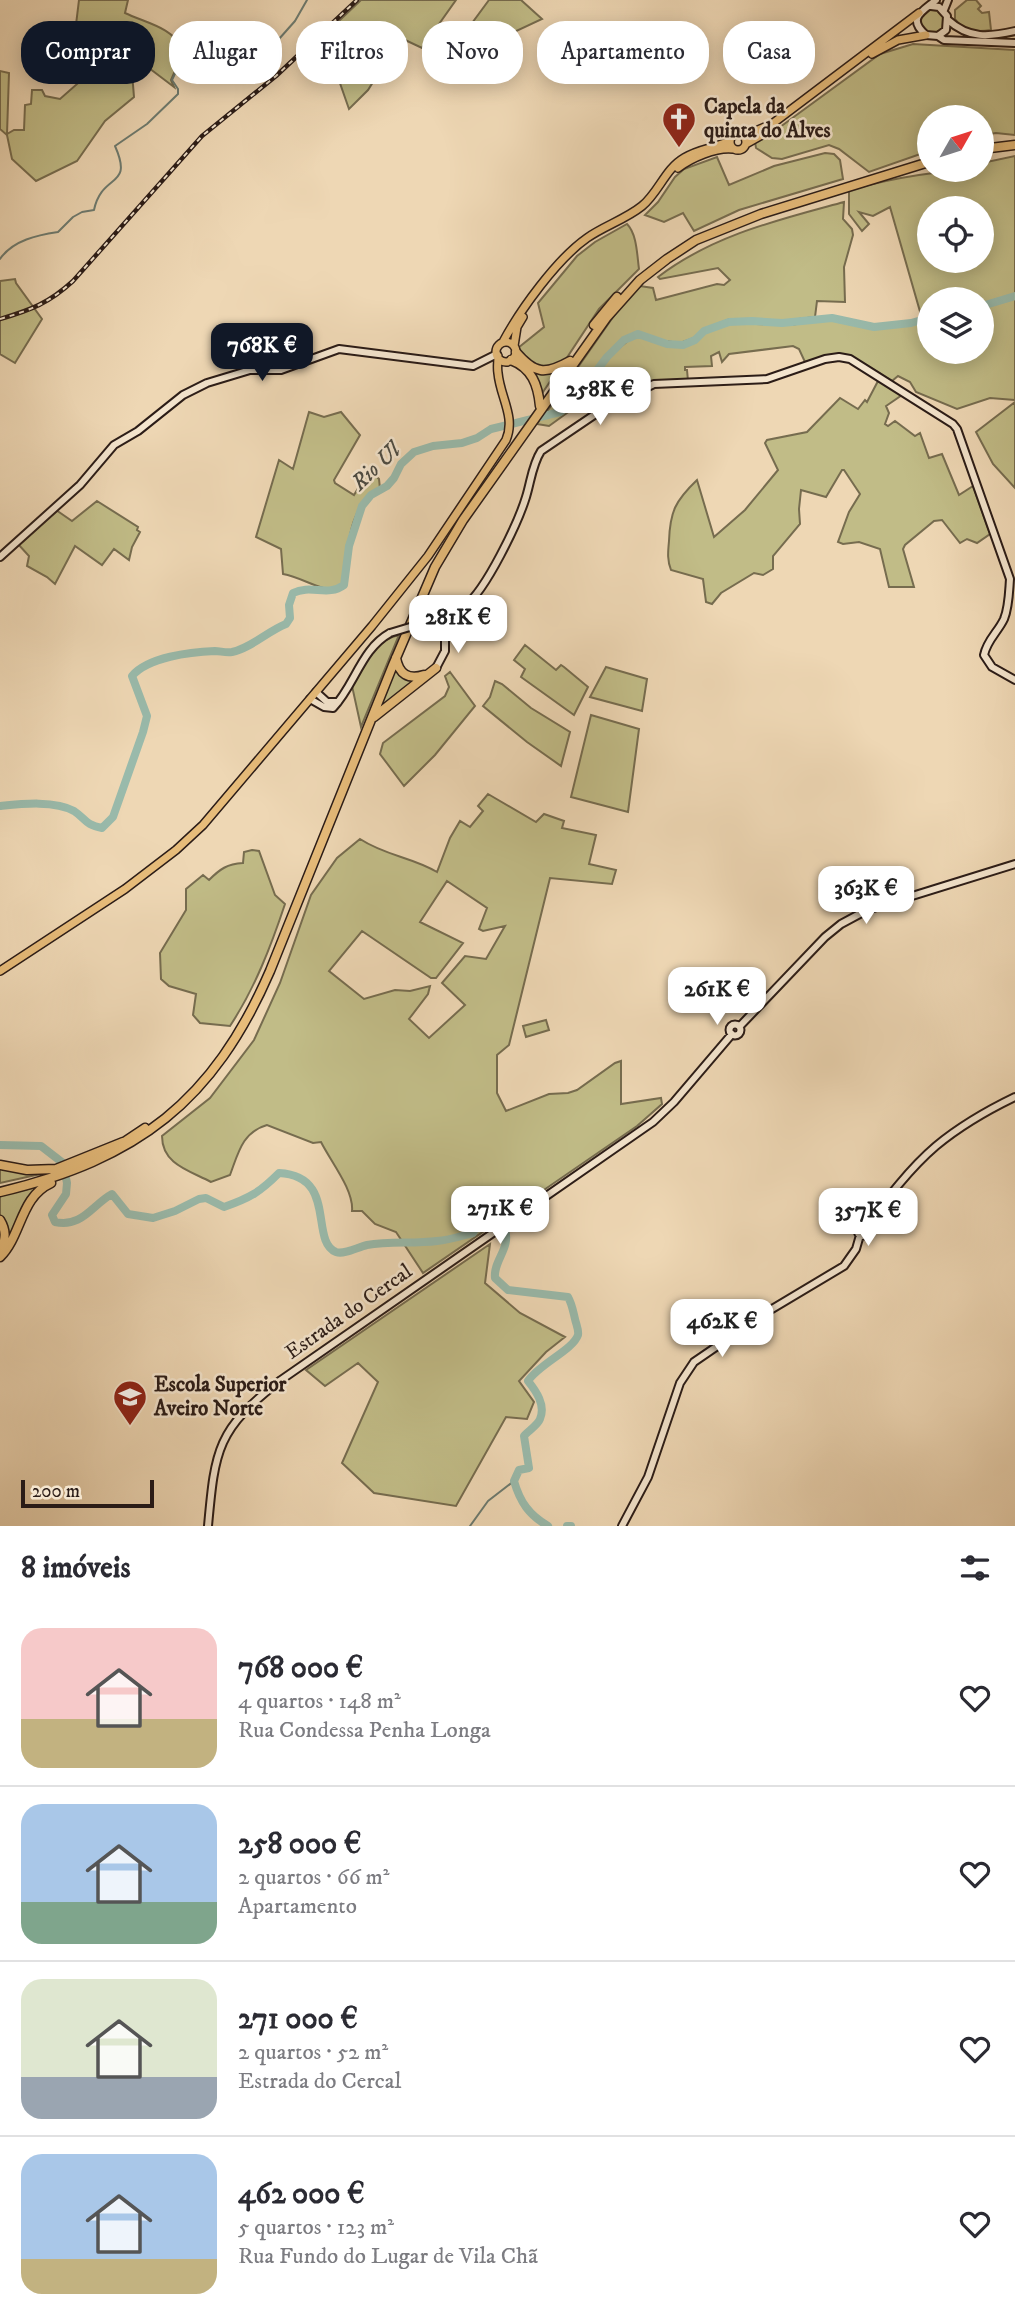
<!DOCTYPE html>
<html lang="pt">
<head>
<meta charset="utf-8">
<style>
	:root { --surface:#fff; --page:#f7f7f7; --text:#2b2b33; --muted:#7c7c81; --line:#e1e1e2; --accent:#111827 }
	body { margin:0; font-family:"IM FELL DW Pica",serif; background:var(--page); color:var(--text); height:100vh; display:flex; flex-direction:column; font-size:26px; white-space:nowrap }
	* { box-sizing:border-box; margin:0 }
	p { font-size:23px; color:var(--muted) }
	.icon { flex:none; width:38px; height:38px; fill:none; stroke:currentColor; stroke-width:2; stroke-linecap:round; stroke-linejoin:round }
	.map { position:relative; height:1526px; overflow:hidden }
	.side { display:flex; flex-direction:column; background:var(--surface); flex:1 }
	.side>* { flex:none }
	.top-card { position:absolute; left:21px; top:21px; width:973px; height:63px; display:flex; gap:14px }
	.needle { width:46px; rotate:51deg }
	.fabs { position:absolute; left:917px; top:105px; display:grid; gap:14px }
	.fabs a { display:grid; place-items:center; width:77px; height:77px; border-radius:50%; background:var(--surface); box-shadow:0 4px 18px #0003; font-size:35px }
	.scale { position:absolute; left:21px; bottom:18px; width:133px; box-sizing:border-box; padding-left:7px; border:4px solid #2b1c17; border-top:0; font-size:19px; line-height:24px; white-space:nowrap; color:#2b1c17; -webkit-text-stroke:5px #f4e5ce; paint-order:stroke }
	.price { position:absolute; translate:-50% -60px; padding:0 16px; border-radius:14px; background:#fff; color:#222; font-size:23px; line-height:46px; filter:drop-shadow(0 2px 4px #0008) }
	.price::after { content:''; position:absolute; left:50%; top:42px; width:21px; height:16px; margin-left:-10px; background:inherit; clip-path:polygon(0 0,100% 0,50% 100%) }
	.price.selected { background:var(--accent); color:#fff }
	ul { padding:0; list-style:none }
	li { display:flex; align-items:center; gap:21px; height:175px; padding:0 21px }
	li+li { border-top:2px solid var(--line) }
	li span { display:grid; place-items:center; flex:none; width:196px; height:140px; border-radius:21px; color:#555 }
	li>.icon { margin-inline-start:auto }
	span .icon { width:84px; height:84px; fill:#fffc; stroke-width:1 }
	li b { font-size:30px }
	h2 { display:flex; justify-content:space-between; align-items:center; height:84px; padding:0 21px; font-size:30px }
	.tag { padding:0 24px; border-radius:28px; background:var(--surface); box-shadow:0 4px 18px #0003; font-size:24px; line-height:63px }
	.tag.selected { background:var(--accent); color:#fff }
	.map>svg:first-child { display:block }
	.green { fill:#c1bc87; stroke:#766c4f; stroke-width:2; fill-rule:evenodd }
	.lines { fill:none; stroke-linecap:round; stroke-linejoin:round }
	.stream { stroke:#6d7b70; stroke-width:2 }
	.river { stroke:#99baab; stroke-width:8 }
	.secondary-casing { stroke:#2b1c17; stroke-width:10 }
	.primary-casing { stroke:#2b1c17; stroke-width:10 }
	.highway-casing { stroke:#2b1c17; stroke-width:11 }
	.secondary { stroke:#f4e5ce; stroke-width:6 }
	.primary { stroke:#e7bc7a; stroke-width:7 }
	.highway { stroke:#e7bc7a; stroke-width:8 }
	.rail-casing { stroke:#2b1c17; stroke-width:4.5 }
	.rail { stroke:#f4e5ce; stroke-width:2; stroke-dasharray:5; stroke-linecap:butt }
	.secondary-bridge-casing { stroke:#2b1c17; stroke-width:10; stroke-linecap:butt }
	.secondary-bridge { stroke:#f4e5ce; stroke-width:6 }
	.labels { text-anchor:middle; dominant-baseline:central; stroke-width:5; stroke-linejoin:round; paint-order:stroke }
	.poi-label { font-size:21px; font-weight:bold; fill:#2b1c17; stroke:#f4e5ce; text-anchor:start }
	.street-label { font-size:21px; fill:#2b1c17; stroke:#f4e5ce }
	.water-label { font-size:23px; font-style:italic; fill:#4c4b43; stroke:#f4e5ce }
</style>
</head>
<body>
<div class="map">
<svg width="1015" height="1526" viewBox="0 0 1015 1526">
	<rect width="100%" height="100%" fill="#eed7b4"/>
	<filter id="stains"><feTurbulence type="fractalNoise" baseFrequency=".00286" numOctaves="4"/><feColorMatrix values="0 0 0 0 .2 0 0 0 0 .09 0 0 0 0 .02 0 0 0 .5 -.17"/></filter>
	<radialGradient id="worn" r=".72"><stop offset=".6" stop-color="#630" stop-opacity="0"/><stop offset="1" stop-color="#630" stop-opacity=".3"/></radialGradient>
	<path class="green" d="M79,0H128L125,13C146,23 172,27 183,49L176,57L178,64L171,80L174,87L137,59L131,60L134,97L105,121L77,161L36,181L12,159L7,135L0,129V71L9,73L7,134L14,130H24L25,105L31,104L32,90H42L45,96L60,99L101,63L93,30L78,44L74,41Z
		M361,0H456L422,48L403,39L398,42L368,90L349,109L335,69L320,73L303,55Z
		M489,0H521L542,19L484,46L496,68L490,73L464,34Z
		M967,0H976L981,6L978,9L982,13L989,12L991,30C976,32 965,32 955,19V10Z
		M921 21a12 12 0 1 1 24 0a12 12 0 1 1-24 0Z
		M913,44L1015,50V135L996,133L982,135V117H929V151L869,172L839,149L829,145L782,159L772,158L756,148L755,142L776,130L880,54Z
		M825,153L834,154L840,160L843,179L739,210L694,231L683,213L664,222L645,215L658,202L675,177L684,169L717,157L729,185L774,166Z
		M1015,156V400L990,398L957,409L916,392L910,382L898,376L892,381C856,359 848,348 805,362L799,349L793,346L729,354L722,362L719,352L711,356L712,366L685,367V370H687L688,381H660L611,401L604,391H593L592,395L549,426L537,424L542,417L560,412L572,404L613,353L629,340L637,336L665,345L683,346L698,339L706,332L727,323L790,325L831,319L871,328L923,322L890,207L873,216L859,212L869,224L862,231L849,214V190C893,178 937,170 982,170V163ZM929,208H982V261H929ZM929,299H982V352H929Z
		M844,202L843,219L852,229L853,235L844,267L845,302L817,301L815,317L782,321L730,319L704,329L694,338L680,343L665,341L638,332C608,346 590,379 568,404L558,411L546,413L618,310L640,286L653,288L656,300L717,284L724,285L730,280L718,268L660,279L658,277C713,235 778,220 844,202Z
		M627,224C637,234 637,255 639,269L599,309L566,359L561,363L538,368L522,356L518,348L544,327L538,303L577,256L595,242Z
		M15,279L16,283L42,319L15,363L0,354V281Z
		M532,371H557L541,395L539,382Z
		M878,381L902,395L886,406L889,413L885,424L888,426L895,421L915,436L920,433L929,458L942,454L959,495L973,486L990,534L977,543L967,539L960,543L942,520L934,521L905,545L903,549L914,587H889L880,549L859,542L843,544L838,542L849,512L860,494L844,470H842L826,497L801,490L799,509L800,524L773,556V569L763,575L754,573L721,593L712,604L706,602L703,579L671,570C667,560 668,552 669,541C670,512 675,501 697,480L714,537L745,510L778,470L765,443L767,440L807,432L840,398L858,409L865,400L867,402Z
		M1015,402V488L993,464L976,432Z
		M309,412L324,417L341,412L360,435L334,480L335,483L354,495L369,470L379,479L380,489C347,505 348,552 343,584L331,590C314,587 300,577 283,574L281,549L256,537L279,460L293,469Z
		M97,501L138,527L137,530L140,532L132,547L129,560L114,549L102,565L75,546L55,584L47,577L27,566L29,556L18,544L56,510L72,521Z
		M399,635L361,727L352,686C364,666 374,640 399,635Z
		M525,645L556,670L561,665L564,667L588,687L574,715L521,677L525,669L514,660Z
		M606,667L647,679L642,711L590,697Z
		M395,668L406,678L417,680L378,709Z
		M450,672L475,706L435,755L404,786L380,754L383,743L445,696L449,687L445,676Z
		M495,681L502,684L531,708L570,732L561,766L527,742L483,706L490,697Z
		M591,715L639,729L628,812L571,797Z
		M488,794L536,822L544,814L564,821L562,828L596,835L589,864L616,870L612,884L550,878L509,1045L497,1055V1093L506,1111L549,1094L568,1093L577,1090L615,1063L621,1061V1104L661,1098L662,1104L637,1126L423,1273L396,1232L375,1224L362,1211H352C354,1190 331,1162 321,1142L313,1143L267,1125C242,1132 238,1154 230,1175L211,1182C191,1171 162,1165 162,1136L210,1098L254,1040L280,983L311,895L337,858L360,839C386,856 412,857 437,872L450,838L460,821L470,827L483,811L478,806ZM447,881L487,908L479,929L483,931L505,926L486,959L465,956L442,983L465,1005L429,1038L409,1019L428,994L430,986L410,991L395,990L364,999L329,971L362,931L431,978H436L463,943L420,922Z
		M252,850L259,851L275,895L285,904C271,946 255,988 230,1026L200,1023L193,1015L196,994L169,986L161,979L160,953L186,910V889L203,875L209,880C220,869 227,864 243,863L244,852Z
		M546,1020L549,1030L526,1037L523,1026Z
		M0,1168L45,1173L0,1183Z
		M42,1186L8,1239L0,1215V1195Z
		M490,1244L485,1283L520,1313L565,1337L546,1352L519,1381L534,1402L527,1419L506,1417L456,1506L374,1493L342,1463L378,1382L358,1363L325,1386L306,1370Z"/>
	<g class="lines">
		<path class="stream" d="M0,259C13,240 38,235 58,232L73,217L82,212L94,210C102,172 134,189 115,146L147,124L178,94V89L172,80L179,65L177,57L185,49L202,42L216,49L229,52L251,25L256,24L269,37L279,39L295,21L307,0
			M470,1526L488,1501L514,1481"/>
		<path class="river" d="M982,306L1015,296
			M0,806C20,804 55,800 74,811C86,819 85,825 102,828L113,817L143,732L147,716L132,676C148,657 190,652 215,651C220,651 226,653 232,652C251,648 268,631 286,624L290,618L289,605L293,593C311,584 328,597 344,585L349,546L362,506L371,495L387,486L394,478L401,464L414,452L433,446L462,443L477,438L491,429L560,412L572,403L607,357L624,340L638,334L667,344L683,345L695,340L704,331L729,322L752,321L782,323L832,318L874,327L911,323L929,318
			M0,1145L41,1146L63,1163L67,1183L66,1194L52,1215L55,1222C82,1228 92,1205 112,1194L128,1214L153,1218L175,1211L199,1199L206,1198L224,1207C250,1198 260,1192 279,1173C338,1176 309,1241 336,1252C344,1255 358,1247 367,1245C390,1241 414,1244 437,1241C450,1240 461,1236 473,1233L484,1214L490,1211L498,1219
			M505,1230C511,1248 493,1261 495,1278L508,1290L568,1297C572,1304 573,1311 575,1319C576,1324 579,1330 578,1335C573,1350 539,1364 528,1381C536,1391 546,1405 540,1419C538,1425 528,1431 524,1436L529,1468L519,1470L514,1481C520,1502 529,1515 548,1526
			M567,1526H571"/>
		<g class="secondary-casing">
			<path id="secondary" d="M936,0C923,11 906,18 926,35L938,36L944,40L1015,43
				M931,6L939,7L947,16L946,30L938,36
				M944,10L948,0
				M948,20C969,39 989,37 1015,31
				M0,557L80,485L114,445L138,431L183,395L207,383L250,370H281L339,349L473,366L497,354
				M420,624C435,620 453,616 465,606C486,590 518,523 526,497C531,481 532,465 541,451L603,409L654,384L767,379L825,359L839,357L850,359L953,424L957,429L1010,579C1009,592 1009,607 1004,619C998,632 987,640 984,655L992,667L1015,680
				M436,668L445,651V616
				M316,692L327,702H338
				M310,699L324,707L333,708C355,685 361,649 390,633
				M729.5 1030a5.5 5.5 0 1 1 11 0a5.5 5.5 0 1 1-11 0Z
				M740,1026L825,937L841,924L867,910L1015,864
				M858 1232a4 4 0 1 1 8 0a4 4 0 1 1-8 0Z
				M865,1228C886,1200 909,1169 936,1146C959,1127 988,1110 1015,1097
				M208,1526C215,1449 217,1429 281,1380L653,1122L674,1102L732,1034
				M622,1526L648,1477L680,1383L694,1362L767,1312L844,1266L856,1249L860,1235"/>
		</g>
		<g class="primary-casing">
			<path id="primary" d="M872,54L898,40L926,35
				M730 142a8 8 0 1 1 16 0a8 8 0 1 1-16 0Z
				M744,136L772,124L919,13
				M746,144L772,129
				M678,168C691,158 716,147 733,149
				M503,342C520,310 557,259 587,238C604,226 626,219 642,206C659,192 665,169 684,158C698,149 715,148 730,141
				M496 352a10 10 0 1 1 20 0a10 10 0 1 1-20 0Z
				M514,346L517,327L523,317
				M0,971L125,889L176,850L203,825L372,626L428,556L506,440C516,417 500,397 498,373C497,368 498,362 498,356"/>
		</g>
		<g class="highway-casing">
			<path id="highway" d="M982,149L1015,145
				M594,325L617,297
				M516,352C535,374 545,375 570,361
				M511,360C532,368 538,385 540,406
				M396,658C399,674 408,680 424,675
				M374,717L436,668
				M121,1144L145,1128
				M0,1165L27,1170L56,1169L123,1142
				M0,1192C138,1159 213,1102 270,971L393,665L435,567L463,520L607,317L640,280L667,259L696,240L761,214L929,162
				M0,1220C6,1230 6,1238 1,1250
				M0,1257C22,1235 20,1197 51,1183"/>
		</g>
		<use href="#secondary" class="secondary"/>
		<use href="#primary" class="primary"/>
		<use href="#highway" class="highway"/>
		<g class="rail-casing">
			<path id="rail" d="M0,319C31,310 49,303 73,281L202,136L276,76L357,0"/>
		</g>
		<use href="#rail" class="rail"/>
		<g class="secondary-bridge-casing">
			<path id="secondary-bridge" d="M390,633L420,624"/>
		</g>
		<use href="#secondary-bridge" class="secondary-bridge"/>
	</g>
	<defs>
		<g id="church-pin" transform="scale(1.75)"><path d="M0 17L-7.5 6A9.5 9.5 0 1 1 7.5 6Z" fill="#8f2418" stroke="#f4e5ce"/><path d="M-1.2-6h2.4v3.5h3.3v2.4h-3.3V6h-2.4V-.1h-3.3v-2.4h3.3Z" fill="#fff"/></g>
		<g id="university-pin" transform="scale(1.75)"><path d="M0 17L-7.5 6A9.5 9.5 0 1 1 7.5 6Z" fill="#8f2418" stroke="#f4e5ce"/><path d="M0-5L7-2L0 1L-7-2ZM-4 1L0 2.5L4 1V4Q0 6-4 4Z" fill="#fff"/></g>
	</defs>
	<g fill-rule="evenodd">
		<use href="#church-pin" x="679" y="119"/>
		<use href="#university-pin" x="130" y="1397"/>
	</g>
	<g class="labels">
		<g class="poi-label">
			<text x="704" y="107">Capela da<tspan x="704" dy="24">quinta do Alves</tspan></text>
			<text x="154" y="1385">Escola Superior<tspan x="154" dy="24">Aveiro Norte</tspan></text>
		</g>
		<g class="street-label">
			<text transform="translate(349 1312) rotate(-35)">Estrada do Cercal</text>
		</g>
		<g class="water-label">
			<text transform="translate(376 467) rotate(-44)">Rio Ul</text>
		</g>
	</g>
	<rect width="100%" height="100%" filter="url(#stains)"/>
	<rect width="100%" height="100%" fill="url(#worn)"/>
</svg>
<div class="fabs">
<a><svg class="needle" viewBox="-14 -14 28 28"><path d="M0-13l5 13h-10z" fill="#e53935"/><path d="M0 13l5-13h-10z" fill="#7c7c81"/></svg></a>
<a><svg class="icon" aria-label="locate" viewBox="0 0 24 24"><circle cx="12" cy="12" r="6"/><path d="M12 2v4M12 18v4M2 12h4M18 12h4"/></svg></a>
<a><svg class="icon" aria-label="layers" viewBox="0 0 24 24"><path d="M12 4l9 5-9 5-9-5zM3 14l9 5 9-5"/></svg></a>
</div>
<div class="scale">200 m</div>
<b class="price selected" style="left:262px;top:383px">768K €</b>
<b class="price" style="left:600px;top:427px">258K €</b>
<b class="price" style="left:458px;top:655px">281K €</b>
<b class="price" style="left:866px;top:926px">363K €</b>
<b class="price" style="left:717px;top:1027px">261K €</b>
<b class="price" style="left:500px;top:1246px">271K €</b>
<b class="price" style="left:868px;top:1248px">357K €</b>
<b class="price" style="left:722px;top:1359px">462K €</b>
<div class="top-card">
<a class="tag selected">Comprar</a>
<a class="tag">Alugar</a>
<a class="tag">Filtros</a>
<a class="tag">Novo</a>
<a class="tag">Apartamento</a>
<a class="tag">Casa</a>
</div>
</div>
<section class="side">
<h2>8 imóveis<svg class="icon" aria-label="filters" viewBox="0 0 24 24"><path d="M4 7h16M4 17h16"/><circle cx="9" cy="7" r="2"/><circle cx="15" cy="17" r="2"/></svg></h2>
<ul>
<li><span style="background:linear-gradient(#f6c9c9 65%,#c2b280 0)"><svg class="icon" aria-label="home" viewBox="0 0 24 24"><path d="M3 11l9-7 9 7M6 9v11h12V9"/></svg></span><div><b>768 000 €</b><p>4 quartos · 148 m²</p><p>Rua Condessa Penha Longa</p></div><svg class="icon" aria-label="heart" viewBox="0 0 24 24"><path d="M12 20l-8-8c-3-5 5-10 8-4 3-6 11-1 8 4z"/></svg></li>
<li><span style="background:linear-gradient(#a9c7e8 70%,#7fa58c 0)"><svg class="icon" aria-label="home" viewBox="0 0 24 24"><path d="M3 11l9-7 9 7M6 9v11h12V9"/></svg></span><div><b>258 000 €</b><p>2 quartos · 66 m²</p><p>Apartamento</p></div><svg class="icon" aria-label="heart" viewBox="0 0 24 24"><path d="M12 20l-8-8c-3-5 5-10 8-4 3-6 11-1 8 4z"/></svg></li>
<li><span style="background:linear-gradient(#dfe7d0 70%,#9aa5b1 0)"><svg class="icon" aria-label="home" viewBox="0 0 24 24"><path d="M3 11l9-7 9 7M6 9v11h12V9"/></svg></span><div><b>271 000 €</b><p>2 quartos · 52 m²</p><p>Estrada do Cercal</p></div><svg class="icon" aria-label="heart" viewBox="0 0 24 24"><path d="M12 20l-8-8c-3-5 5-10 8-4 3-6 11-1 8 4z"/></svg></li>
<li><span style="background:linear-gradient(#a9c7e8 75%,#c2b280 0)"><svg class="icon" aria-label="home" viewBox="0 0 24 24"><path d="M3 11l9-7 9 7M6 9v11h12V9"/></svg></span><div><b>462 000 €</b><p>5 quartos · 123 m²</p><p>Rua Fundo do Lugar de Vila Chã</p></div><svg class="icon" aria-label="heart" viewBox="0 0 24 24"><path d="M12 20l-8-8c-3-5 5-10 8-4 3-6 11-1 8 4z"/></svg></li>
</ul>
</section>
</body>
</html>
